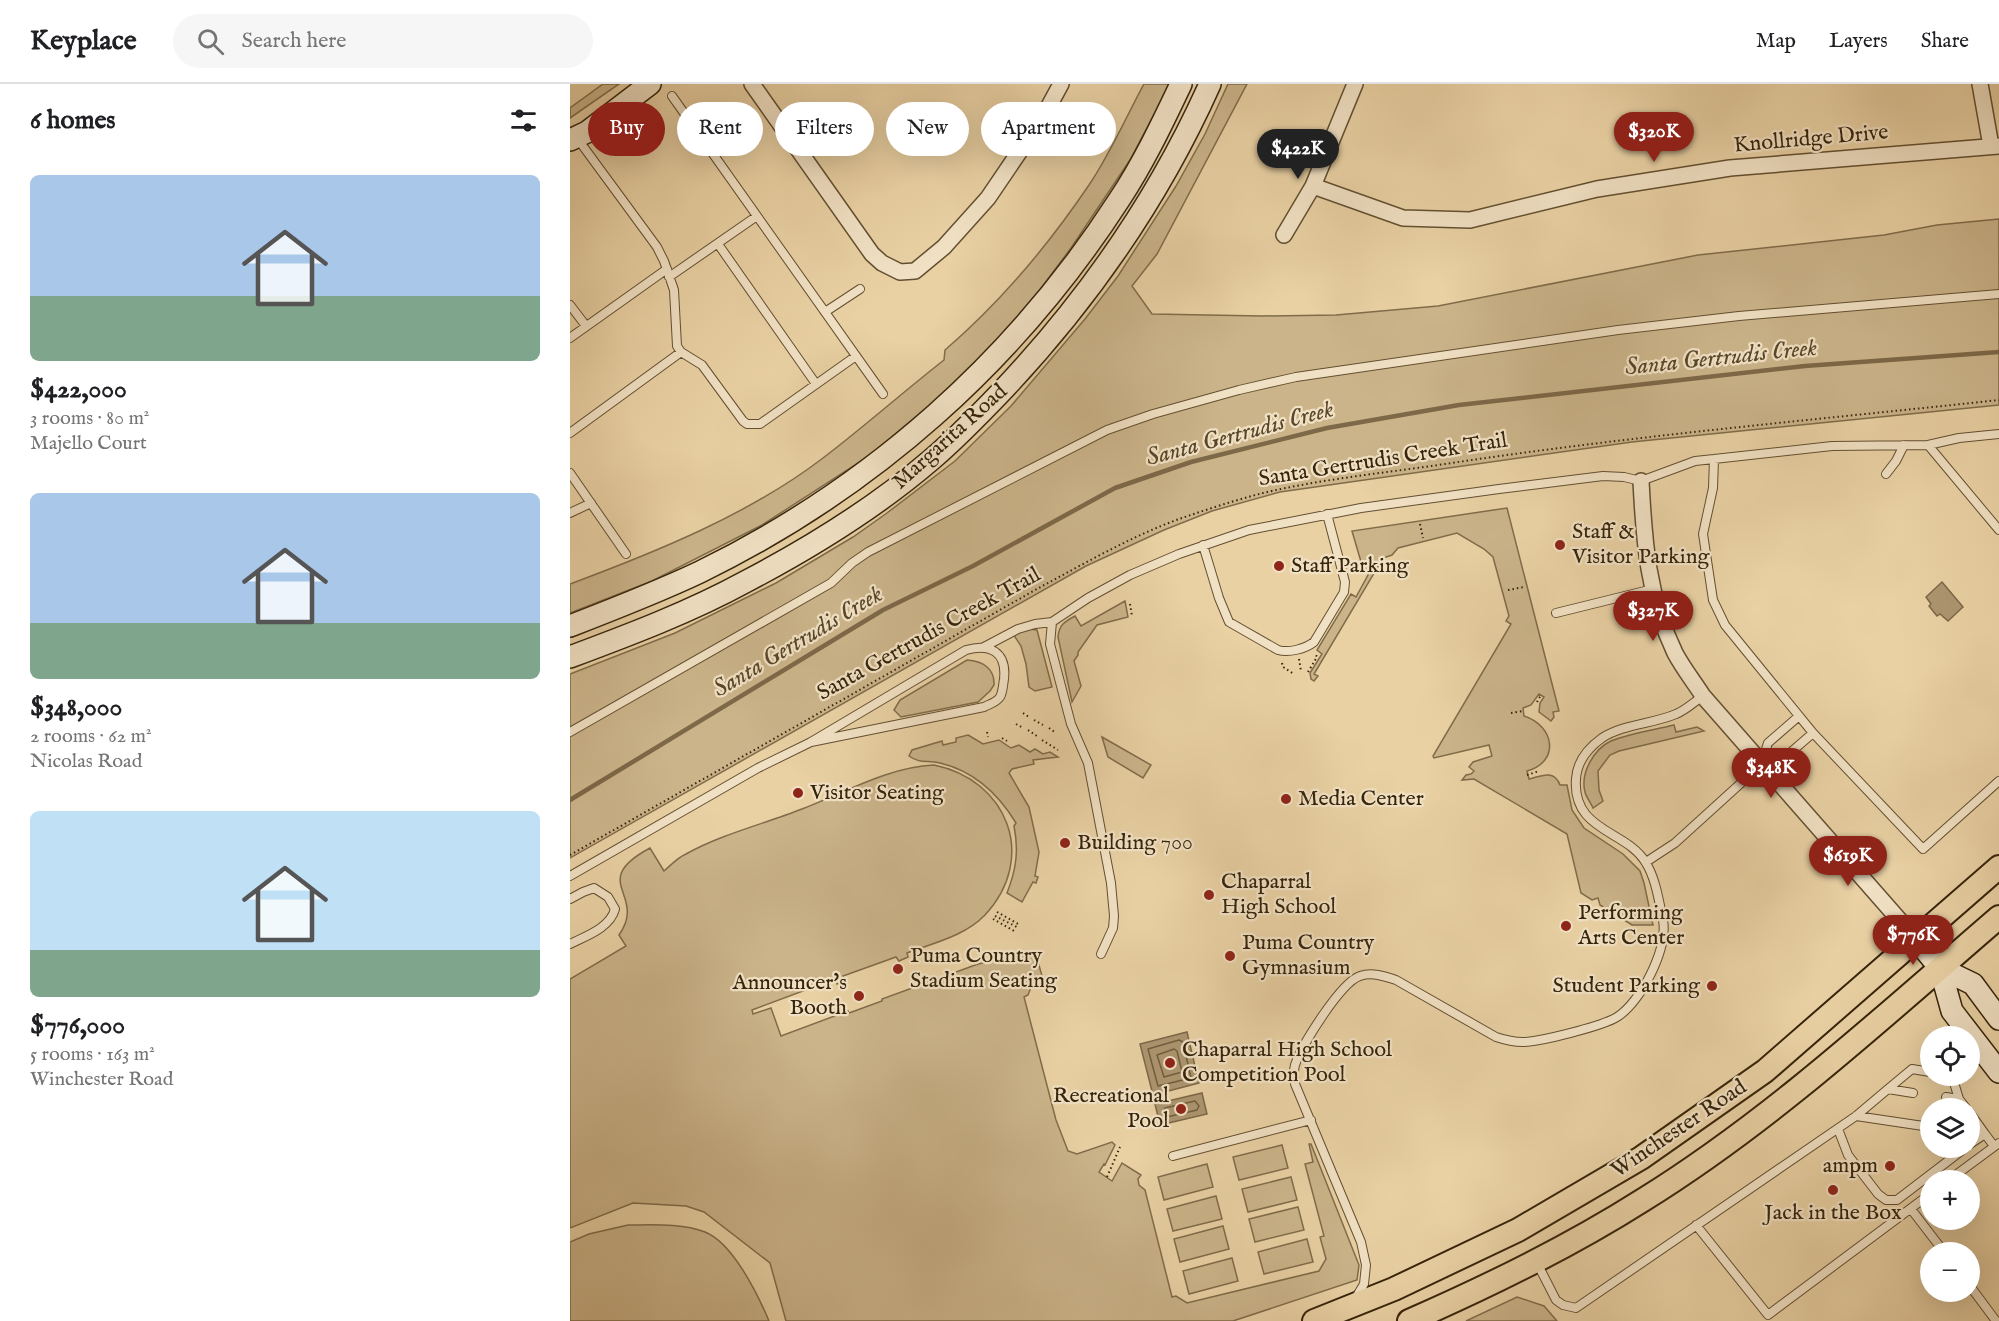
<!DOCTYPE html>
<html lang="en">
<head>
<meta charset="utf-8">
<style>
	:root { --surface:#fff; --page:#f6f6f6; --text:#202124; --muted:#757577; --line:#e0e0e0; --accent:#8f2418 }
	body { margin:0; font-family:"IM FELL English",serif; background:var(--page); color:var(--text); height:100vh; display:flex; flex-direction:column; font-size:22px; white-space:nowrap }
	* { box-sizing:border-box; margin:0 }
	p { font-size:20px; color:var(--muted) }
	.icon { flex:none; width:33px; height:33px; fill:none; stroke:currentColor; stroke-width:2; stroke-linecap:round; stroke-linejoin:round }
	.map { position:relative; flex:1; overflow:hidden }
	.details { display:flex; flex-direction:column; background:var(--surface); width:570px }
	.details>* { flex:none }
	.banner { position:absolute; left:18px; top:18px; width:570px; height:54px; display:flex; gap:12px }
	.tools { position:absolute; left:1350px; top:942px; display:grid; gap:12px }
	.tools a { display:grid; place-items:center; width:60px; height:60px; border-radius:50%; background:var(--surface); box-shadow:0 6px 24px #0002; font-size:30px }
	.price { position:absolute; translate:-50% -51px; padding:0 14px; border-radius:21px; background:var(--accent); color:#fff; font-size:20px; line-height:39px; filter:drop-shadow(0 2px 3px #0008) }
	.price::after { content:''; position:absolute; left:50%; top:36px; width:18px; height:14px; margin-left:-9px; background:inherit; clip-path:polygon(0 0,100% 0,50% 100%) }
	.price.current { background:#222; color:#fff }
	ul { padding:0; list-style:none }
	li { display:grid; align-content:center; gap:12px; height:318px; padding:0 30px }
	li span { display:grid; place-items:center; height:186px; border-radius:9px; color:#555 }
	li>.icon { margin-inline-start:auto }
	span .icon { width:108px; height:108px; fill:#fffc; stroke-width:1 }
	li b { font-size:26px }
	h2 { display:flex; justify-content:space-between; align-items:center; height:72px; padding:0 30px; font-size:26px }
	.chip { padding:0 21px; border-radius:27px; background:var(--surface); box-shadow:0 6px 24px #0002; font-size:21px; line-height:54px }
	.chip.current { background:var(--accent); color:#fff }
	header { display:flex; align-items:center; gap:36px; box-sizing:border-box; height:84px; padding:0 30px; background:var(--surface); border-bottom:2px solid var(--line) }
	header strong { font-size:28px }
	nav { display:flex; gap:33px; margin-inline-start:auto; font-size:21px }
	.search { width:420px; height:54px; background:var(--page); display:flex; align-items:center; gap:15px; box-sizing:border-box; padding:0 21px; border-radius:33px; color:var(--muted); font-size:22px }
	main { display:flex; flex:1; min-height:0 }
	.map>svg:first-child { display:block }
	.green { fill:#cbb48a; stroke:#806c4a; stroke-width:1.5 }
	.water { fill:#ac9670; stroke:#7d6848; stroke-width:1.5 }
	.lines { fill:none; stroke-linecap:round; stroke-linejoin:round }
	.shore { stroke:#715d3e; stroke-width:1.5 }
	.stream { stroke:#7d6848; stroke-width:4.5 }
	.lane-casing { stroke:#634f31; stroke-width:10 }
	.street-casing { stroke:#634f31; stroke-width:18 }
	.secondary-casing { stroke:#36240b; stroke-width:24 }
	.primary-casing { stroke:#36240b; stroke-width:26 }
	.path { stroke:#36240b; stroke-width:2; stroke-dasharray:1.5 3; stroke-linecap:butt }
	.lane { stroke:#f1e1c4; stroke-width:8 }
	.street { stroke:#f1e1c4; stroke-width:15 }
	.secondary { stroke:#f1e1c4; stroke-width:21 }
	.primary { stroke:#e9d1a4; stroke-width:22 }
	.poi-dot { fill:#8f2418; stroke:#f1e1c4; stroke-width:2 }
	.labels { text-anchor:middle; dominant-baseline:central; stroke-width:4.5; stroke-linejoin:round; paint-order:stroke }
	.street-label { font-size:22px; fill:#36240b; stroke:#f1e1c4 }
	.poi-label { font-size:22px; fill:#36240b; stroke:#f1e1c4; text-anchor:start }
	.water-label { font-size:24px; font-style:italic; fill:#594629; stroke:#f1e1c4 }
</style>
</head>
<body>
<header>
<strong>Keyplace</strong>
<div class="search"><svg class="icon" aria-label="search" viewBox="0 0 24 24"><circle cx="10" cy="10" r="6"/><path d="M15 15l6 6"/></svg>Search here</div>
<nav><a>Map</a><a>Layers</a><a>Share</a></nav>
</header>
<main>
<section class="details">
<h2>6 homes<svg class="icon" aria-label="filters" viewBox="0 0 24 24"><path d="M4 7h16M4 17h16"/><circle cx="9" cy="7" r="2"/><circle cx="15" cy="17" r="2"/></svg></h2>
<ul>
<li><span style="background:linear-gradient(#a9c7e8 65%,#7fa58c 0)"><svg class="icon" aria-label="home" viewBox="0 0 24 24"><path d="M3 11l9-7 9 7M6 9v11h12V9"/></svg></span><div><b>$422,000</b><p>3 rooms · 80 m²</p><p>Majello Court</p></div></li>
<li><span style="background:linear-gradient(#a9c7e8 70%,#7fa58c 0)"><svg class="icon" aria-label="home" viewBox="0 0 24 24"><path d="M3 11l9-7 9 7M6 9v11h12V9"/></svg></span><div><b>$348,000</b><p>2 rooms · 62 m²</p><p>Nicolas Road</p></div></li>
<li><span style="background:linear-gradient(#bfe0f5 75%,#7fa58c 0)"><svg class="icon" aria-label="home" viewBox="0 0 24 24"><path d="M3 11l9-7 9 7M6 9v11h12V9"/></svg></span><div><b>$776,000</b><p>5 rooms · 163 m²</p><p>Winchester Road</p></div></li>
</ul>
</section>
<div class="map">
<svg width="1429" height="1237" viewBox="0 0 1429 1237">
	<rect width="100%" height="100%" fill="#e9d1a4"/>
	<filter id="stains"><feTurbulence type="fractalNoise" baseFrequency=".00333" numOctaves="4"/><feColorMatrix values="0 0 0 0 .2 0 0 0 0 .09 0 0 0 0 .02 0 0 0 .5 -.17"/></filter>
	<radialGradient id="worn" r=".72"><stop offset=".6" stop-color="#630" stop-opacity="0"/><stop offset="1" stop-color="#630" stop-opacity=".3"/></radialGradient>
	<path class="green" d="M33,0H49L0,34V24Z
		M574,0H600L560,76L501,164L451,231L380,304L299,372L192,441L82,497L0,529V500C86,468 180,430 253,374C294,343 333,308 374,276L375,266C431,218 477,163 519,101C540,70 556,33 574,0Z
		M658,0H677L587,170L562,202L582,230L692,232L766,231L868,222L1128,171L1314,151L1367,141L1429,135V321L1062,358L710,408L642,427L594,446L516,482L0,774V590L105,549L206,499L283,453L317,429L385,377L441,322L515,235L548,192L606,102L635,50Z
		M937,424L989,627L983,628L984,633L981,637L969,628L970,619L974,613L969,610L961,621L953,624L954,632C985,642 990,678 957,687L959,695C971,692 984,685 990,701H997L1002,726L1014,744L1053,770L1070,787L1074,799L1083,841H1062L1030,821L1028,814L1022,816L1011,809L997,750L904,695L892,696L896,691L901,690L904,687L899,683L903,678L922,672L919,661L864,674L863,672L941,540L936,537L939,532L923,473L914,465L887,449L828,464L822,471L813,474L744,590L748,592L744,597L741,595L740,589L752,570L747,566L781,510L786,513L798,491V487L794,488L782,447Z
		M555,517L558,533L527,541L508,568V571L504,577L511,602L502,618L488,553C489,541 494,538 505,532L511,542Z
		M459,545L467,546L482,603L465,607L459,603L456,580L451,562L443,550Z
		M397,576C412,577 425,584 424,601L420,607L408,618L331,633L324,626L330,616Z
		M1104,641L1106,648L1127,643L1134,647L1049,667L1040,671L1028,687L1029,706L1033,717L1023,724C1021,719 1016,713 1015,708C1010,689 1024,665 1041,657C1060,649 1084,646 1104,641Z
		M398,651L413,660L429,656L441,664L449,661L460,668L465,665L473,670L480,668L488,673L463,676L464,680L442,685L439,689L459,723L469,768L465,792L468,793L466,799L463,798L452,818L437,809C446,786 449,767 444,742L446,739C429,711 404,687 370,679C357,676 350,680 339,672L342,666L372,657L373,661L386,658V654Z
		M532,653L581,681L573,694L538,673Z
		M364,681C438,696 468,774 415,831C395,852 363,859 337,869L338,873L329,877L326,873L273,892L274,897L267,900L265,895L182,926L183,930L201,924L211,952L278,927L279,929L312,917V915L408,880L465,867L472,892L463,898L458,911L454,913L486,1036L498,1067L507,1070L542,1058L545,1061L535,1081L534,1080L529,1088L542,1097L552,1079L571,1091L568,1095L569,1101L575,1106L602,1213L606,1212L617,1219L749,1187L756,1175L750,1153L754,1152L735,1080L743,1078L739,1060H741L789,1181L787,1196L663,1237H216L200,1179L134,1128L116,1122L63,1119L0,1144V895L56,862L49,851C78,810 17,798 80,764L94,787C101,781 107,774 116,770C152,750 194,740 232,725C274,709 318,683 364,681Z
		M712,1061L718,1084L669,1096L663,1073Z
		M637,1080L643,1103L594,1116L588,1093Z
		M721,1093L727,1116L678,1128L672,1105Z
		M646,1112L652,1135L603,1147L597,1125Z
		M728,1123L734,1146L685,1158L679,1135Z
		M58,1141C82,1141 112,1139 135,1148C163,1159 188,1211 199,1237H0V1158L19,1150Z
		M653,1142L659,1165L610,1178L604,1155Z
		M737,1155L743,1178L694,1190L688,1168Z
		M662,1174L668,1197L619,1210L613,1187Z
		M947,1213L974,1222L987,1237H896Z"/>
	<path class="water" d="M1372,498L1393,523L1378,537L1370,530L1367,532L1359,522L1361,520L1356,513Z
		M617,948L629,999L583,1011L570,960Z
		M632,1009L637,1030L590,1041L585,1020Z"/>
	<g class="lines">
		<path class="shore" d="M609,956L613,958L621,994L588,1002L578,965Z
			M604,965L607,967L612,988L594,993L587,971Z
			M625,1017L629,1022L627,1026L597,1033L594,1031L595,1024Z"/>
		<path class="stream" d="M0,716L313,526L403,482L545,404L621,378L757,344L889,321L1235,282L1429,268"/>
		<g class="lane-casing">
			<path id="lane" d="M102,12L313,310
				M7,54L87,163L94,177L104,206L107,262L111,268L132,281L173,337L177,340H190L286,272
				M148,160L246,300
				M99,193L187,132
				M0,221L16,242
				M255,228L290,205
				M0,254L97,185
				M0,349L111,268
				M1358,361L1389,354L1429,350
				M0,389L56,470
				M1316,390L1326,377L1334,361
				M0,429L21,419
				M1429,446L1358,361L1262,362L1144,375L1143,404L1133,450L1143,516L1155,541L1243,649L1353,765L1429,697
				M633,461L649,514L659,538L708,566C719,569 735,565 744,558L774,508L775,498L757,430
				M986,529L1083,505
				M482,538L480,560L501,640L518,679L541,799L544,832L543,844L531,870
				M414,563L448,545L465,540L482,538L518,514L560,491L609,470L679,446L791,424L929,405L1033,392L1054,393L1071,397L1125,377L1144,375
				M0,648L261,499L282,479L298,468L537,346L583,330L669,306L726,293L1048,246L1169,232L1429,210
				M1192,678L1198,659L1229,632
				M1076,778L1105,759L1192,680L1213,675L1243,649
				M0,792L188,684L241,658L396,566C420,559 437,568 434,595C433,600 433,608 430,613C427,618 420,620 414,623L241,658
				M0,815L13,808L24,804L38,813L45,825C40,844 16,852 0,860
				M1382,992L1389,1015
				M1318,1005L1342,985L1360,988
				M1376,1013L1389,1015L1396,1024
				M1400,1029L1415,1050L1400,1060
				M1286,1032L1360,1043
				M1268,1045L1278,1071L1308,1110L1316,1116H1327L1395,1064
				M1400,1048L1415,1050L1424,1062
				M603,1072L741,1036
				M1379,1096L1429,1059
				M1341,1125L1374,1168
				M1126,1141L1198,1231L1360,1110
				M967,1179L986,1216L993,1221L1006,1224L1286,1032L1318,1005L1343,1009
				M1400,1202L1426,1237
				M785,1215L794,1200L796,1181L791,1158L725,1000C724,993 723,988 725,981C731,962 771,898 790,892C802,888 814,892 826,896L926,953C935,956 943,958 953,958C969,958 1033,942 1047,933C1071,918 1098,865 1093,836C1089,818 1086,795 1076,779C1057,746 1002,748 1006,695C1007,678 1018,664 1032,654C1053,640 1083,640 1106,630C1116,626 1124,618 1133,612"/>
		</g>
		<g class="street-casing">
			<path id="street" d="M182,0L302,170L312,179L330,188L345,187L374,163L418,114L473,33L491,0
				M1410,0L1421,62
				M743,102L833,134L900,136L1027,105L1160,84L1429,62
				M714,151L743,102L785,0
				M1071,397C1074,458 1078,513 1105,569C1113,584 1124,598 1133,612L1346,855"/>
		</g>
		<g class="secondary-casing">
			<path id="secondary" d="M0,56L17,48L80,0
				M0,542C44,525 88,508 130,488C302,404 445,277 549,116C573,80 592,40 611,0
				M0,573C59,551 120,528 175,498C240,464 305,424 361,376C386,355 409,331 432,307C518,216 589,114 640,0
				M1346,855L1370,884L1382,927L1429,988
				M1370,884L1403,900L1429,935"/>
		</g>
		<g class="primary-casing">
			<path id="primary" d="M744,1237L824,1205L948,1146L1071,1074L1195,987L1429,783
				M839,1237C919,1202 999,1163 1073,1116C1202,1036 1314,932 1429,833"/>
		</g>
		<path class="path" d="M850,440L853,454
			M938,506L954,503
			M560,520L562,532
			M729,575L731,587
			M712,579L713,583L724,590
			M738,588L747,573L746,571
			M967,618L971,611
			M453,629L459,633
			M941,629L953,627
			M464,636L473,641
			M446,640L453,644
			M479,644L486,649
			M458,646L467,652
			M417,648L418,653
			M432,654L437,657
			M472,656L488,666
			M957,691L969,687
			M0,771L465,506C512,481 561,452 612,434C638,425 666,416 693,409C752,395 814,389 875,380C1059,352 1244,336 1429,316
			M427,828L450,841
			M425,832L449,844
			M423,835L446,848
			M537,1093L550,1063"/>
		<use href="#lane" class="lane"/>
		<use href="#street" class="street"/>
		<use href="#secondary" class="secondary"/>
		<use href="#primary" class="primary"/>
	</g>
	<g class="poi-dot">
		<circle cx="990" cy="461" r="6"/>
		<circle cx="709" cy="482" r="6"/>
		<circle cx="228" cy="709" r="6"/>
		<circle cx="716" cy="715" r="6"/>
		<circle cx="495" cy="759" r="6"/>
		<circle cx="639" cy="811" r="6"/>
		<circle cx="996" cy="842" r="6"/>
		<circle cx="660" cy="872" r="6"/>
		<circle cx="328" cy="885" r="6"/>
		<circle cx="1142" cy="902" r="6"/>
		<circle cx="289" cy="912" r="6"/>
		<circle cx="600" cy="979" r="6"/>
		<circle cx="611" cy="1025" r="6"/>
		<circle cx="1320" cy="1082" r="6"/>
		<circle cx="1263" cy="1106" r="6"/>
	</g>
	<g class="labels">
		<g class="street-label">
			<text transform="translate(1241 55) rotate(-5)">Knollridge Drive</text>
			<text transform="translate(380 353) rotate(-42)">Margarita Road</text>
			<text transform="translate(813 376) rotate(-9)">Santa Gertrudis Creek Trail</text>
			<text transform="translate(359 550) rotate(-29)">Santa Gertrudis Creek Trail</text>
			<text transform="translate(1109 1045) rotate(-34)">Winchester Road</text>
		</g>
		<g class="poi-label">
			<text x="1002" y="448">Staff &amp;<tspan x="1002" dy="25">Visitor Parking</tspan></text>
			<text x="721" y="482">Staff Parking</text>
			<text x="240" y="709">Visitor Seating</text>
			<text x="728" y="715">Media Center</text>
			<text x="507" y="759">Building 700</text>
			<text x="651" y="798">Chaparral<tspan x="651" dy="25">High School</tspan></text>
			<text x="1008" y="829">Performing<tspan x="1008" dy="25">Arts Center</tspan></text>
			<text x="672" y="859">Puma Country<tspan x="672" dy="25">Gymnasium</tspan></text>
			<text x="340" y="872">Puma Country<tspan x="340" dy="25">Stadium Seating</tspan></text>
			<text x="277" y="899" text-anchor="end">Announcer's<tspan x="277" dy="25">Booth</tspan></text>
			<text x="1130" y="902" text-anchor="end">Student Parking</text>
			<text x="612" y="966">Chaparral High School<tspan x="612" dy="25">Competition Pool</tspan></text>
			<text x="599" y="1012" text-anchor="end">Recreational<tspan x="599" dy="25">Pool</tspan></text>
			<text x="1308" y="1082" text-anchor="end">ampm</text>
			<text x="1263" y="1129" text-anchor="middle">Jack in the Box</text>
		</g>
		<g class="water-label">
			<text transform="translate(1151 274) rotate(-6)">Santa Gertrudis Creek</text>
			<text transform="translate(670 350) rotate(-15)">Santa Gertrudis Creek</text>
			<text transform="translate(228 558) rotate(-31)">Santa Gertrudis Creek</text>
		</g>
	</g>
	<rect width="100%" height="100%" filter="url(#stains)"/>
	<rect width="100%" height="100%" fill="url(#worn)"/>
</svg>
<div class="tools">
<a><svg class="icon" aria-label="locate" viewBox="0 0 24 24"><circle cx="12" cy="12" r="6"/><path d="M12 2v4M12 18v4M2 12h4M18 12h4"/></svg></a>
<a><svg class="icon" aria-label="layers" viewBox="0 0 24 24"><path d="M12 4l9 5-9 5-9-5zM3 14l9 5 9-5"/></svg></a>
<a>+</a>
<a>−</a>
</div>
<b class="price" style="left:1084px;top:79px">$320K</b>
<b class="price current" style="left:728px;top:96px">$422K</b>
<b class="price" style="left:1083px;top:558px">$327K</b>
<b class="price" style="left:1201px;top:715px">$348K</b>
<b class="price" style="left:1278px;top:803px">$619K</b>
<b class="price" style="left:1343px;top:882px">$776K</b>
<div class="banner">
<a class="chip current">Buy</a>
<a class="chip">Rent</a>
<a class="chip">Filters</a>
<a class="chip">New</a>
<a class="chip">Apartment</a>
</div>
</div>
</main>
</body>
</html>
